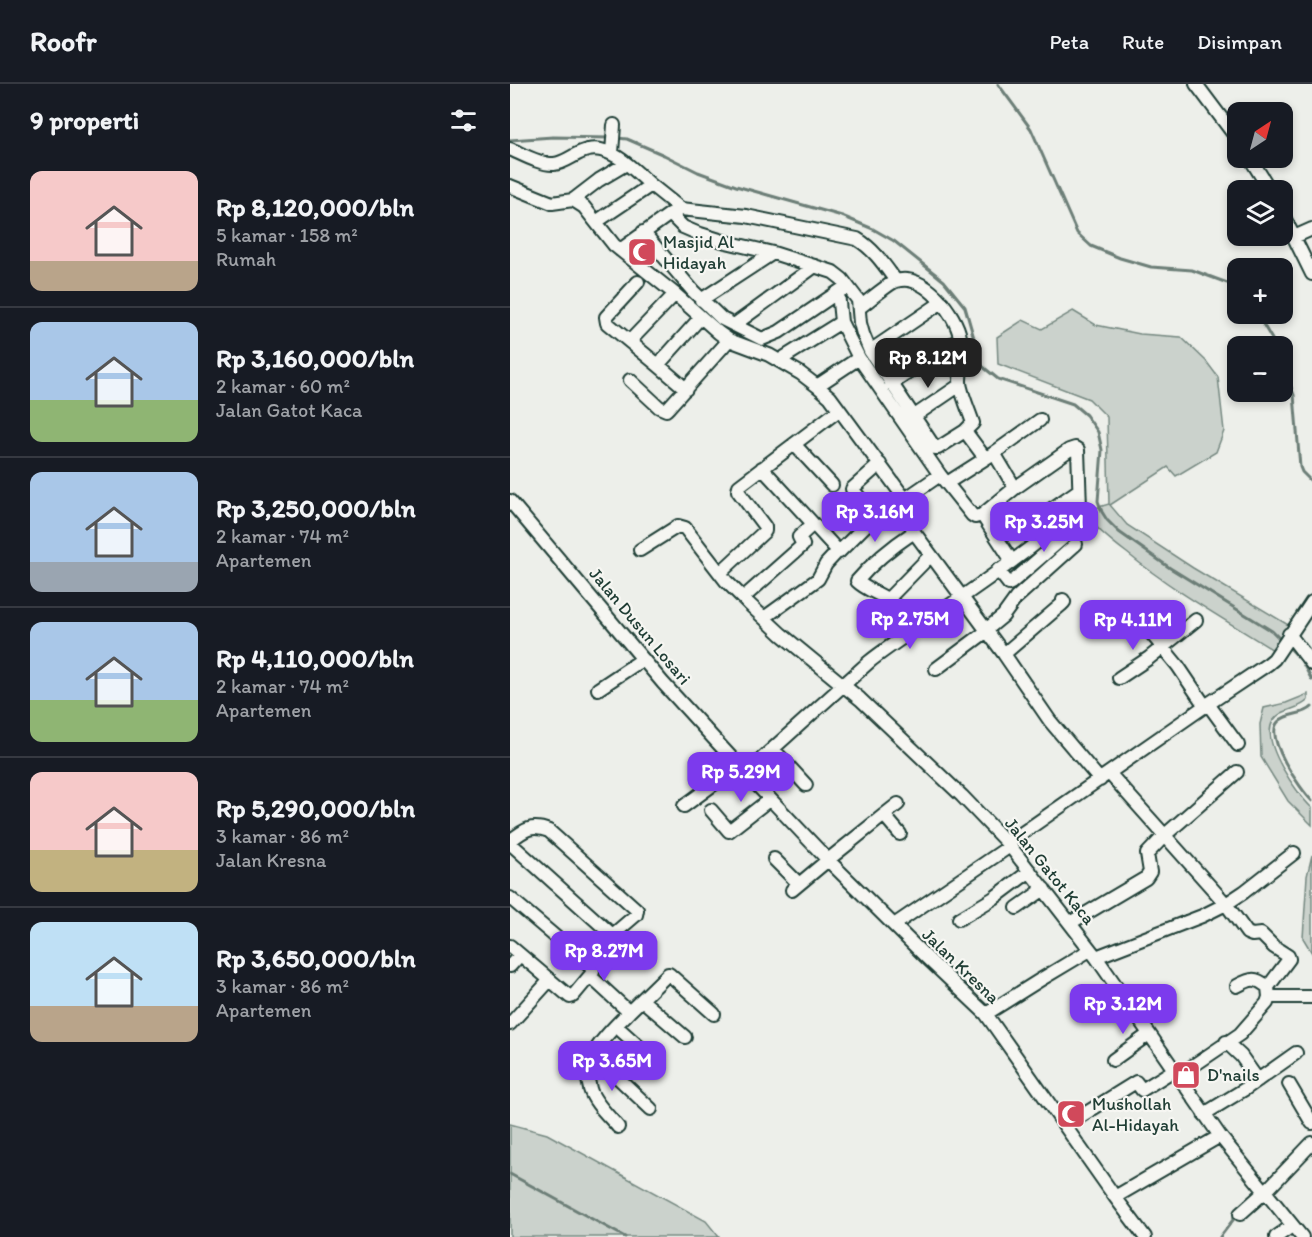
<!DOCTYPE html>
<html lang="id">
<head>
<meta charset="utf-8">
<style>
	:root { --surface:#171b24; --page:#20242c; --text:#f1f3f6; --muted:#9ea1a6; --line:#363941; --accent:#7c3aed }
	body { margin:0; font-family:Itim,sans-serif; background:var(--page); color:var(--text); height:100vh; display:flex; flex-direction:column; font-size:22px; white-space:nowrap }
	* { box-sizing:border-box; margin:0 }
	p { font-size:20px; color:var(--muted) }
	.icon { flex:none; width:33px; height:33px; fill:none; stroke:currentColor; stroke-width:2; stroke-linecap:round; stroke-linejoin:round }
	.map { position:relative; flex:1; overflow:hidden }
	.details { display:flex; flex-direction:column; background:var(--surface); width:510px }
	.details>* { flex:none }
	.needle { width:39px; rotate:36deg }
	.fabs { position:absolute; left:717px; top:18px; display:grid; gap:12px }
	.fabs a { display:grid; place-items:center; width:66px; height:66px; border-radius:12px; background:var(--surface); box-shadow:0 3px 9px #0003; font-size:30px }
	.price { position:absolute; translate:-50% -51px; padding:0 14px; border-radius:12px; background:var(--accent); color:#fff; font-size:20px; line-height:39px; filter:drop-shadow(0 2px 3px #0008) }
	.price::after { content:''; position:absolute; left:50%; top:36px; width:18px; height:14px; margin-left:-9px; background:inherit; clip-path:polygon(0 0,100% 0,50% 100%) }
	.price.active { background:#222; color:#fff }
	ul { padding:0; list-style:none }
	li { display:flex; align-items:center; gap:18px; height:150px; padding:0 30px }
	li+li { border-top:2px solid var(--line) }
	li span { display:grid; place-items:center; flex:none; width:168px; height:120px; border-radius:12px; color:#555 }
	li>.icon { margin-inline-start:auto }
	span .icon { width:72px; height:72px; fill:#fffc; stroke-width:1 }
	li b { font-size:26px }
	h2 { display:flex; justify-content:space-between; align-items:center; height:72px; padding:0 30px; font-size:26px }
	header { display:flex; align-items:center; gap:36px; box-sizing:border-box; height:84px; padding:0 30px; background:var(--surface); border-bottom:2px solid var(--line) }
	header strong { font-size:28px }
	nav { display:flex; gap:33px; margin-inline-start:auto; font-size:21px }
	main { display:flex; flex:1; min-height:0 }
	.map>svg:first-child { display:block }
	.green { fill:#cbd2cc; stroke:#758880; stroke-width:1.5 }
	.lines { fill:none; stroke-linecap:round; stroke-linejoin:round }
	.stream { stroke:#6c7e77; stroke-width:3 }
	.street-casing { stroke:#1f3d34; stroke-width:16 }
	.street { stroke:#f6f6f2; stroke-width:12 }
	.labels { text-anchor:middle; dominant-baseline:central; stroke-width:4.5; stroke-linejoin:round; paint-order:stroke }
	.poi-label { font-size:18px; fill:#1f3d34; stroke:#f6f6f2; text-anchor:start }
	.street-label { font-size:18px; fill:#1f3d34; stroke:#f6f6f2 }
</style>
</head>
<body>
<header>
<strong>Roofr</strong>
<nav><a>Peta</a><a>Rute</a><a>Disimpan</a></nav>
</header>
<main>
<section class="details">
<h2>9 properti<svg class="icon" aria-label="filters" viewBox="0 0 24 24"><path d="M4 7h16M4 17h16"/><circle cx="9" cy="7" r="2"/><circle cx="15" cy="17" r="2"/></svg></h2>
<ul>
<li><span style="background:linear-gradient(#f6c9c9 75%,#b9a48a 0)"><svg class="icon" aria-label="home" viewBox="0 0 24 24"><path d="M3 11l9-7 9 7M6 9v11h12V9"/></svg></span><div><b>Rp 8,120,000/bln</b><p>5 kamar · 158 m²</p><p>Rumah</p></div></li>
<li><span style="background:linear-gradient(#a9c7e8 65%,#8fb573 0)"><svg class="icon" aria-label="home" viewBox="0 0 24 24"><path d="M3 11l9-7 9 7M6 9v11h12V9"/></svg></span><div><b>Rp 3,160,000/bln</b><p>2 kamar · 60 m²</p><p>Jalan Gatot Kaca</p></div></li>
<li><span style="background:linear-gradient(#a9c7e8 75%,#9aa5b1 0)"><svg class="icon" aria-label="home" viewBox="0 0 24 24"><path d="M3 11l9-7 9 7M6 9v11h12V9"/></svg></span><div><b>Rp 3,250,000/bln</b><p>2 kamar · 74 m²</p><p>Apartemen</p></div></li>
<li><span style="background:linear-gradient(#a9c7e8 65%,#8fb573 0)"><svg class="icon" aria-label="home" viewBox="0 0 24 24"><path d="M3 11l9-7 9 7M6 9v11h12V9"/></svg></span><div><b>Rp 4,110,000/bln</b><p>2 kamar · 74 m²</p><p>Apartemen</p></div></li>
<li><span style="background:linear-gradient(#f6c9c9 65%,#c2b280 0)"><svg class="icon" aria-label="home" viewBox="0 0 24 24"><path d="M3 11l9-7 9 7M6 9v11h12V9"/></svg></span><div><b>Rp 5,290,000/bln</b><p>3 kamar · 86 m²</p><p>Jalan Kresna</p></div></li>
<li><span style="background:linear-gradient(#bfe0f5 70%,#b9a48a 0)"><svg class="icon" aria-label="home" viewBox="0 0 24 24"><path d="M3 11l9-7 9 7M6 9v11h12V9"/></svg></span><div><b>Rp 3,650,000/bln</b><p>3 kamar · 86 m²</p><p>Apartemen</p></div></li>
</ul>
</section>
<div class="map">
<svg width="802" height="1153" viewBox="0 0 802 1153">
	<rect width="100%" height="100%" fill="#edefea"/>
	<filter id="ink" filterUnits="userSpaceOnUse"><feTurbulence type="fractalNoise" baseFrequency=".0167" numOctaves="2"/><feDisplacementMap in="SourceGraphic" scale="12" xChannelSelector="R" yChannelSelector="G"/><feConvolveMatrix kernelMatrix="1 2 1 2 8 2 1 2 1" color-interpolation-filters="sRGB"/></filter>
	<g filter="url(#ink)">
		<path class="green" d="M563,227L586,241L630,250L671,253L696,277L708,293L714,347L706,368L666,392L658,383L600,421L617,441L683,484L780,542L763,566C714,535 662,506 617,469C601,457 585,444 573,428L599,420L597,333L579,315L488,280L487,253L513,236L532,245Z
			M798,610V616C788,627 771,624 763,637C750,658 787,710 802,724V741L778,717L751,673L750,640L754,624L776,619Z
			M802,771V869L793,854L797,792Z
			M0,1040L37,1050L196,1137L209,1153H0Z"/>
		<g class="lines">
			<path class="stream" d="M488,0L521,45L567,149L581,162L610,174L641,183L682,186L720,200L728,206
				M107,54L117,55L154,71L188,88L226,102L332,132L363,145L384,157L434,197L455,223L472,282L488,295L563,320L576,331L588,348L592,366L588,417L592,428L597,436L609,448L660,484L762,547L771,556
				M0,56L43,53L100,54
				M747,230L766,262
				M772,279L784,311L790,383L792,388L802,398
				M776,560L791,576L802,596
				M802,623C793,632 777,628 768,638C754,653 790,705 802,717
				M0,1090L115,1153
				M710,1153L726,1132"/>
			<g class="street-casing">
				<path id="street" d="M686,0L728,56
					M0,65C12,70 31,81 44,80C56,79 66,68 78,66C101,60 126,88 141,101L86,138
					M102,69L104,41
					M740,74L760,106
					M141,101L171,125
					M0,102L42,119L63,116L74,123L104,161L165,210L209,249L219,256L259,271L290,289L307,302L320,313L395,415L394,425L404,448L494,570L540,637L590,696
					M63,116L89,96L116,80
					M772,129L802,190
					M160,130L173,143L187,149L216,158L263,169L323,188L332,195L348,216L350,239L353,250L360,267L425,364H428L455,347L475,374
					M133,148L183,207L212,235L252,255L269,248L337,202
					M784,153L802,145
					M110,166L160,130L171,125L236,132L347,155C364,165 375,182 386,197
					M128,198L96,233L97,239L148,281L176,305
					M328,208L331,238
					M191,216L263,169
					M349,224C356,219 379,199 386,197C414,188 446,230 450,253C451,261 452,269 452,276C452,285 448,295 451,304C454,316 459,327 463,339L455,347
					M224,241L305,182
					M120,257L165,210
					M360,267L432,218
					M148,281L191,233
					M120,296L149,323L156,326L159,323L219,256
					M381,300L450,255
					M307,302L349,274
					M403,333L450,301
					M284,360L322,401
					M484,369L530,336
					M252,384L329,468L365,432L342,405L370,380
					M437,399L484,369L505,404
					M395,415L430,391
					M0,417L153,599L228,681L318,776L415,872L476,930L605,1113L635,1153
					M489,417L506,443L511,446L569,406
					M472,431L502,477
					M404,448C383,462 363,478 347,497C356,506 369,509 380,517C390,524 397,536 404,546
					M130,466L168,442L175,444L216,497L239,520L271,550L350,615L452,712L500,762L586,873L710,1052L792,1153
					M488,486L499,500L501,499L560,448L552,438
					M210,489L255,447V443L228,407L229,402L329,326
					M233,514L293,461L289,453L303,440
					M378,515L421,471
					M254,534L308,495L316,480L328,467
					M631,537L668,582L695,622
					M476,546L493,532L506,514L566,460
					M779,550L802,580
					M494,570L551,521L554,518L553,516
					M426,585L477,547
					M609,594L639,574L686,536
					M88,605L133,575
					M698,620L728,661
					M263,665L296,701
					M236,689L359,578C379,562 400,549 420,535C471,500 523,464 570,424L568,366L565,364L559,366L505,404L472,431L465,433L462,431L430,391L349,274L331,238L270,276
					M599,689L716,820L737,849L742,851L751,850L764,863L778,872L779,875L758,903L759,913L757,919L730,950L668,992
					M174,722L208,697L228,681
					M201,726L219,747L260,715
					M374,731L388,720
					M0,757C14,746 21,740 39,747L127,826L126,831L105,849H100L0,759
					M498,759L695,622L758,580L764,575L802,518
					M264,775L289,800
					M282,806L318,776L374,731L390,750
					M0,814L74,877L83,885V888L63,912L60,913L0,862
					M507,824L534,805
					M449,835L484,814L520,787
					M560,839L636,794L640,788L637,770L655,751L727,688
					M384,841L500,762
					M586,873L692,832L716,820L734,808L784,769
					M0,882L10,871
					M80,892L119,928L158,890H159L204,930
					M727,902C742,894 745,893 758,903
					M759,913H802
					M132,916L175,953
					M476,930L530,896L580,866
					M0,940L39,897
					M106,942L145,977
					M716,958L731,972L748,996
					M83,970L141,1025
					M603,976L639,950
					M779,1000L802,1039
					M694,1030L735,1005L786,969
					M555,1042L626,998L632,1006L664,986
					M108,1043C99,1032 84,1019 80,1005C70,972 99,949 119,928
					M605,1113L710,1052
					M730,1130L759,1104L802,1059
					M766,1153L782,1142"/>
			</g>
			<use href="#street" class="street"/>
		</g>
	</g>
	<defs>
		<g id="mosque-square" transform="scale(1.5)"><rect x="-9" y="-9" width="18" height="18" rx="4" fill="#d1495b" stroke="#f6f6f2"/><path d="M3.5-4.9A6 6 0 1 0 3.5 4.9A5 5 0 1 1 3.5-4.9Z" fill="#fff"/></g>
		<g id="shop-square" transform="scale(1.5)"><rect x="-9" y="-9" width="18" height="18" rx="4" fill="#d1495b" stroke="#f6f6f2"/><path d="M-5-2.5h2.3a2.7 3.5 0 0 1 5.4 0H5L5.5 6h-11ZM-1.5-2.5h3a1.5 2.3 0 0 0-3 0Z" fill="#fff"/></g>
	</defs>
	<g fill-rule="evenodd">
		<use href="#mosque-square" x="132" y="168"/>
		<use href="#shop-square" x="676" y="991"/>
		<use href="#mosque-square" x="561" y="1030"/>
	</g>
	<g class="labels">
		<g class="poi-label">
			<text x="153" y="158">Masjid Al<tspan x="153" dy="21">Hidayah</tspan></text>
			<text x="697" y="991">D'nails</text>
			<text x="582" y="1020">Mushollah<tspan x="582" dy="21">Al-Hidayah</tspan></text>
		</g>
		<g class="street-label">
			<text transform="translate(130 542) rotate(50)">Jalan Dusun Losari</text>
			<text transform="translate(540 787) rotate(51)">Jalan Gatot Kaca</text>
			<text transform="translate(451 882) rotate(44)">Jalan Kresna</text>
		</g>
	</g>
</svg>
<div class="fabs">
<a><svg class="needle" viewBox="-14 -14 28 28"><path d="M0-13l5 13h-10z" fill="#e53935"/><path d="M0 13l5-13h-10z" fill="#9ea1a6"/></svg></a>
<a><svg class="icon" aria-label="layers" viewBox="0 0 24 24"><path d="M12 4l9 5-9 5-9-5zM3 14l9 5 9-5"/></svg></a>
<a>+</a>
<a>−</a>
</div>
<b class="price active" style="left:418px;top:305px">Rp 8.12M</b>
<b class="price" style="left:365px;top:459px">Rp 3.16M</b>
<b class="price" style="left:534px;top:469px">Rp 3.25M</b>
<b class="price" style="left:400px;top:566px">Rp 2.75M</b>
<b class="price" style="left:623px;top:567px">Rp 4.11M</b>
<b class="price" style="left:231px;top:719px">Rp 5.29M</b>
<b class="price" style="left:94px;top:898px">Rp 8.27M</b>
<b class="price" style="left:613px;top:951px">Rp 3.12M</b>
<b class="price" style="left:102px;top:1008px">Rp 3.65M</b>
</div>
</main>
</body>
</html>
